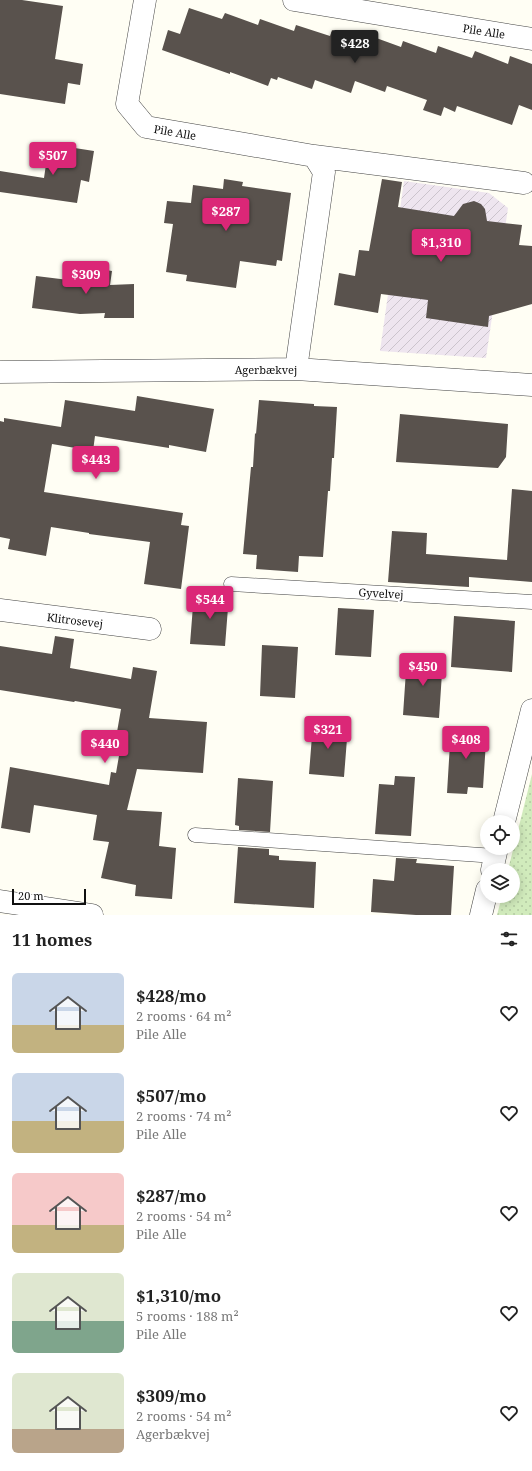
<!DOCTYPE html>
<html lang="en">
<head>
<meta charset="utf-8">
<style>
	:root { --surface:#fff; --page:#f2f2f2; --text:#222; --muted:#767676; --accent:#db2777 }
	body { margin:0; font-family:"Noto Serif",serif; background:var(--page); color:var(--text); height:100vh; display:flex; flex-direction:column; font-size:15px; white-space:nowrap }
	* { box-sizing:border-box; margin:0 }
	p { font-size:13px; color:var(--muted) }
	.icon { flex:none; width:22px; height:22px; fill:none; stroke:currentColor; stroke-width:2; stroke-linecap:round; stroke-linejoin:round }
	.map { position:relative; height:915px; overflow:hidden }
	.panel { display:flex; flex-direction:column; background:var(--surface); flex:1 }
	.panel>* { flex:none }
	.fabs { position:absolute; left:480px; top:815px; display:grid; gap:8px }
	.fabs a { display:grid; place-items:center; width:40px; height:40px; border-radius:50%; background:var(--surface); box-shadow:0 2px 10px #0003; font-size:20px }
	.scale { position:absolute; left:12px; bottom:10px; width:74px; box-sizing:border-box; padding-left:4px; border:2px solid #101010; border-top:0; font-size:11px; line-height:14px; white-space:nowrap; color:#101010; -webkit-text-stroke:3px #fff; paint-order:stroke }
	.price { position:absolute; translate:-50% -34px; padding:0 9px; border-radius:4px; background:var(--accent); color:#fff; font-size:13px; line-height:26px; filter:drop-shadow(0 1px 2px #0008) }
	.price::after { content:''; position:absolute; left:50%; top:24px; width:12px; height:9px; margin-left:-6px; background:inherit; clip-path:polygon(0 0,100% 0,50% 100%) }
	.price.on { background:#222; color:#fff }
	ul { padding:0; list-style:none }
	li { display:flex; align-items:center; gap:12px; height:100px; padding:0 12px }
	li span { display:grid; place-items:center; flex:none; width:112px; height:80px; border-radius:6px; color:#555 }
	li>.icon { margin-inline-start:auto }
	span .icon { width:48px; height:48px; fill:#fffc; stroke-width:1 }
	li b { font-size:17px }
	h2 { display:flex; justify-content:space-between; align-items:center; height:48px; padding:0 12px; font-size:17px }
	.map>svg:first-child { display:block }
	.industrial { fill:url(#industrial-furrows) }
	.park { fill:url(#park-dots) }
	.building { fill:#59524d }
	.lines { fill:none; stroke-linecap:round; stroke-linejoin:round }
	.service-casing { stroke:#434343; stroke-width:15 }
	.minor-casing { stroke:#434343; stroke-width:23 }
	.service { stroke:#fff; stroke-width:14 }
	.minor { stroke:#fff; stroke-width:22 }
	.labels { text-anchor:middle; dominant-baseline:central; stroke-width:4; stroke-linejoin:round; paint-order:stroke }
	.street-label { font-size:11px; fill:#101010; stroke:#fff }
</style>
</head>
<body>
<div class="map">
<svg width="532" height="915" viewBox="0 0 532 915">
	<defs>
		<pattern id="industrial-furrows" width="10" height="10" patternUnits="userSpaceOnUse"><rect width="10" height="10" fill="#eee5ef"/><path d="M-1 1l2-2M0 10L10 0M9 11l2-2" fill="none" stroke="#cbc3cc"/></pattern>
		<pattern id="park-dots" width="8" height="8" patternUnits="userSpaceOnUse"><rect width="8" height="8" fill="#d1ebbc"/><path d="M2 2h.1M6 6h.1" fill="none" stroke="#b2c8a1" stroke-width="1.8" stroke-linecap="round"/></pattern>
	</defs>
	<rect width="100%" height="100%" fill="#fffef4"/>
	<path class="industrial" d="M404,181L489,193L508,208L486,358L380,351Z"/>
	<path class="park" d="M532,774V915H497L502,896H513V870H508Z"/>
	<path class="building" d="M0,0H22L63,6L55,59L83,64L80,85L68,83L65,104L0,94Z
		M189,8L222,19L225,13L258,25L260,19L294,31L296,25L330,36L332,30L366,42L368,35L401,47L403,41L436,53L438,46L472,58L475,51L508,64L510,56L532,64V110L519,105L512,125L457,106L455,112L444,107L441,116L423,110L427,100L387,86L385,92L355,81L351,93L315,80L312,89L278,77L277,80L271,78L268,86L230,72V74L162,50L168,30L180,34Z
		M49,144L94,151L89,182L81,180L77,203L0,192V171L44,178Z
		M224,179L243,182L242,186L291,193L282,261L277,260L276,266L240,261L236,288L186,281L187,275L166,272L173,224L164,223L167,201L191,203L193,185L223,189Z
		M382,179L402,182L398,207L454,216L463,204L474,201L481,204L485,209L487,221L522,225L519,245L532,246V304L489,316L488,327L426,318L428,300L381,294L378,313L334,305L339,273L355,276L359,250L369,251Z
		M87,267L112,271L110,285L134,284V318H104L105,313L80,314L32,308L36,276L85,282Z
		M137,396L214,409L206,452L169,445V448L95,436L93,451L52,444L44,492L183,513L181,525L189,526L181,589L144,584L150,542L89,534V533L51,527L46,556L8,549L10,539L0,537V421L4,422V418L61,427L65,400L135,411Z
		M259,400L314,404V406L337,407L334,458H332L330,491H328L323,557L299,556L298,572L256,569L257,555L243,554L251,467H253L255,433L256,434Z
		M400,414L508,424L506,457L498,468L396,462Z
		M512,489L532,491V582L469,577V587L388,582L392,531L427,533L426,554L507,560Z
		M194,593L229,595L225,646L190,644Z
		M338,608L374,610L371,657L335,655Z
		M454,616L515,621L512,672L451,667Z
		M55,636L74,639L70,668L131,679L133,667L157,671L149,718L207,722L203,773L137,769L127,810L162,812L159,846L176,848L172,899L135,896L136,885L101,878L109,842L93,840L97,815L34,805L30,833L1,828L10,767L109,785L111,772L116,773L123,733L117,732L121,709L75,701L74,702L0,690V646L52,654Z
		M262,645L298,647L295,698L260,696Z
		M407,656L443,658L439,718L403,715Z
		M313,723L348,726L344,777L309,774Z
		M451,727L483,729V740L486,741L483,788L468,787L467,794L447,793Z
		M395,776L415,777L411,836L375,834L379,784L394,785Z
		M238,778L273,781L270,832L239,830V826L235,825Z
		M238,847L269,849V855L279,856V860L316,862L314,908L234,903Z
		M396,858L417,859L416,863L454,866L451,915H416L371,912L373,879L394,881Z"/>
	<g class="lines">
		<g class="service-casing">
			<path id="service" d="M231,584L532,602
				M195,835L495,856"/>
		</g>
		<g class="minor-casing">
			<path id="minor" d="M145,0L127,104L146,127L314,156L324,172L296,369
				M294,0L532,39
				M314,156L524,183
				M0,372L296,369L532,385
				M0,610L150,629
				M504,822L532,710
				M492,870L497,848
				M0,901L92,915
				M481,915L487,890"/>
		</g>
		<use href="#service" class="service"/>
		<use href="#minor" class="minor"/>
	</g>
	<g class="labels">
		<g class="street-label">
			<text transform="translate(484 31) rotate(9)">Pile Alle</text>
			<text transform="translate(175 132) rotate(10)">Pile Alle</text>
			<text x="266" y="369">Agerbækvej</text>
			<text transform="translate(381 593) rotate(3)">Gyvelvej</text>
			<text transform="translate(75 620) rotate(7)">Klitrosevej</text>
		</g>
	</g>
</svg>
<div class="fabs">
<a><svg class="icon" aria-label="locate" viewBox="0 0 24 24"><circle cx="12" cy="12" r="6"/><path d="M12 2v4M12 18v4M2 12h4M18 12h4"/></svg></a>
<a><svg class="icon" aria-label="layers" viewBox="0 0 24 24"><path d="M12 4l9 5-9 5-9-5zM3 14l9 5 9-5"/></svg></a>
</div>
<div class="scale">20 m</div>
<b class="price on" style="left:355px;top:64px">$428</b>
<b class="price" style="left:53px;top:176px">$507</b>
<b class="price" style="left:226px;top:232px">$287</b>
<b class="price" style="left:441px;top:263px">$1,310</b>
<b class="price" style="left:86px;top:295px">$309</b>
<b class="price" style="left:96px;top:480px">$443</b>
<b class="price" style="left:210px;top:620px">$544</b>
<b class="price" style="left:423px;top:687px">$450</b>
<b class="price" style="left:328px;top:750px">$321</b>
<b class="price" style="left:466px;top:760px">$408</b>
<b class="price" style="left:105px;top:764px">$440</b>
</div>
<section class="panel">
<h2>11 homes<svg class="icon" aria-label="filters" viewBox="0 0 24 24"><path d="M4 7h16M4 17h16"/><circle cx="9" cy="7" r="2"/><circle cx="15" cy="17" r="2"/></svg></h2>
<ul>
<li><span style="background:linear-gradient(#c9d6e8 65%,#c2b280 0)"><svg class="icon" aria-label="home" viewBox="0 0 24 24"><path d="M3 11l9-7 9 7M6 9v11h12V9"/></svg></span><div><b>$428/mo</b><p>2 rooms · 64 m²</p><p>Pile Alle</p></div><svg class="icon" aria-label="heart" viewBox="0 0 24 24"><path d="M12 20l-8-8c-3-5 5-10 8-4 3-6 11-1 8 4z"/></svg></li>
<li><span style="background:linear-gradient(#c9d6e8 60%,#c2b280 0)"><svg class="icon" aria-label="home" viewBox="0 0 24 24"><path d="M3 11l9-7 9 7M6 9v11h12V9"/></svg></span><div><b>$507/mo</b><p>2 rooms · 74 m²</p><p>Pile Alle</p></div><svg class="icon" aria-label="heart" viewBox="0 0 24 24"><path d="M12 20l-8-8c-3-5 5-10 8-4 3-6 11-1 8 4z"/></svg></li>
<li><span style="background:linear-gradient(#f6c9c9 65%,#c2b280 0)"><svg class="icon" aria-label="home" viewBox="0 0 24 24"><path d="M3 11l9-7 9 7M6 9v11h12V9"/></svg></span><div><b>$287/mo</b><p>2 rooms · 54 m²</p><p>Pile Alle</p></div><svg class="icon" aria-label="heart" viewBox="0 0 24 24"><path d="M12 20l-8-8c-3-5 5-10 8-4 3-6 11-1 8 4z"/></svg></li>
<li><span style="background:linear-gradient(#dfe7d0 60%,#7fa58c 0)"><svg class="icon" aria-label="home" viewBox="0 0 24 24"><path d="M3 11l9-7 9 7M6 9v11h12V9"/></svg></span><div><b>$1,310/mo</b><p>5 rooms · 188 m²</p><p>Pile Alle</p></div><svg class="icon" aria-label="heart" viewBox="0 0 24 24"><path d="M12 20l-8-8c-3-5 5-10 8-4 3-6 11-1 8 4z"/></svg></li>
<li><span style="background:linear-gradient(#dfe7d0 70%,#b9a48a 0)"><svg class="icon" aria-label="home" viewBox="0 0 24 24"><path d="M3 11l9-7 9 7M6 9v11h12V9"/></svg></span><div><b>$309/mo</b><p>2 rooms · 54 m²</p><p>Agerbækvej</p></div><svg class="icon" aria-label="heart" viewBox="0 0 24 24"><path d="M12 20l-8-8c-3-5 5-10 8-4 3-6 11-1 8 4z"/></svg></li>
</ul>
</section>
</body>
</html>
